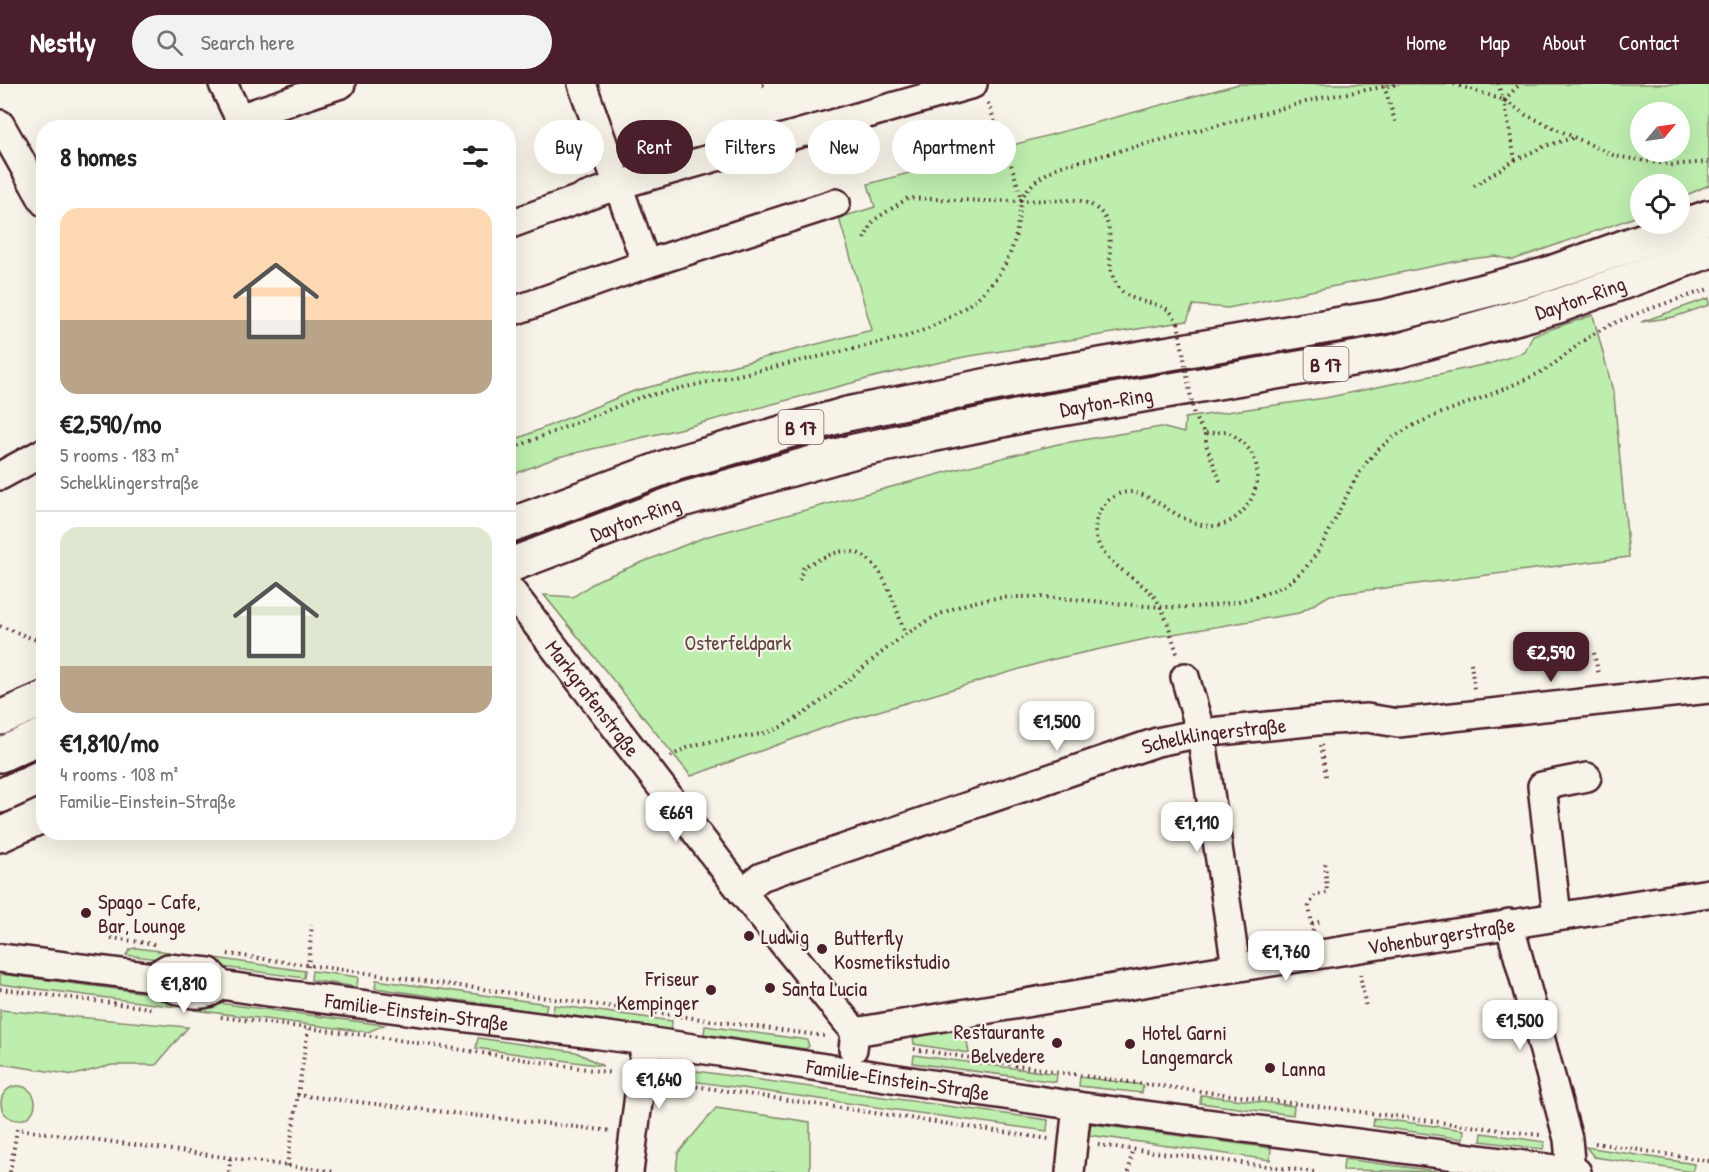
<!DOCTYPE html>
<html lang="en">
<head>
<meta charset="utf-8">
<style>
	:root { --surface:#fff; --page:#f2f2f2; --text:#222; --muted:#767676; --line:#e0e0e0; --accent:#4a1f2b }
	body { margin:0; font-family:"Patrick Hand",sans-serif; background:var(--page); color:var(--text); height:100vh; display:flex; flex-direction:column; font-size:22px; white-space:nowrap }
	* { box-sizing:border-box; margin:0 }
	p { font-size:20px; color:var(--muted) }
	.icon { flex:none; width:33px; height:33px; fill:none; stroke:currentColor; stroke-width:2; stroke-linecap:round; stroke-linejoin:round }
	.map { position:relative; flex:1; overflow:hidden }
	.side { position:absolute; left:36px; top:36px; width:480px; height:720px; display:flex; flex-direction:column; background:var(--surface); border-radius:24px; box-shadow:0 6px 24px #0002 }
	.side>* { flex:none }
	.banner { position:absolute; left:534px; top:36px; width:570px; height:54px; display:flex; gap:12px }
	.needle { width:39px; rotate:61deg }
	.controls { position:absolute; left:1630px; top:18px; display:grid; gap:12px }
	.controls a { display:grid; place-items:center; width:60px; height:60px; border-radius:50%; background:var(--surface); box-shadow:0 6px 24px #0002; font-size:30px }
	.price { position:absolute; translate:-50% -51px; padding:0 14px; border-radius:12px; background:#fff; color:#222; font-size:20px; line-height:39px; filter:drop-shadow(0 2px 3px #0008) }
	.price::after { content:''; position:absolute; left:50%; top:36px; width:18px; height:14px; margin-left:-9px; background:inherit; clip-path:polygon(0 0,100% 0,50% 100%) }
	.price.current { background:var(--accent); color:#fff }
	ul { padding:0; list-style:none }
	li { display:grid; align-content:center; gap:12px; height:318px; padding:0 24px }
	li+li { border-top:2px solid var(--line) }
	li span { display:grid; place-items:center; height:186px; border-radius:18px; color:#555 }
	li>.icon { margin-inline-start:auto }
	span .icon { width:108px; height:108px; fill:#fffc; stroke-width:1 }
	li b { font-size:26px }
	h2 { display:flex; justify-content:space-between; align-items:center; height:72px; padding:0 24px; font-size:26px }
	.pill { padding:0 21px; border-radius:27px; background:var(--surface); box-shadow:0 6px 24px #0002; font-size:21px; line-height:54px }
	.pill.current { background:var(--accent); color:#fff }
	header { display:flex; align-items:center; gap:36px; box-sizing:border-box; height:84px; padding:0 30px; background:var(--accent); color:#fff }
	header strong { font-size:28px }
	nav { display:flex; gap:33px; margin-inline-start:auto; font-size:21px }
	.search { width:420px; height:54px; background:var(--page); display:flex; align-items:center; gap:15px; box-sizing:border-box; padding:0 21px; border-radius:33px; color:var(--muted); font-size:22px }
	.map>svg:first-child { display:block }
	.green { fill:#bdeeae; stroke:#84866c; stroke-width:1.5; fill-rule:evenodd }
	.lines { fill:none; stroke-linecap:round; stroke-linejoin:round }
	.minor-casing { stroke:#4a1f2b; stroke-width:32 }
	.highway-casing { stroke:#4a1f2b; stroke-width:38 }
	.path { stroke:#4a1f2b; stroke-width:4; stroke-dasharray:1.5 4.5; stroke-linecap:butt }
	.minor { stroke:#f7f3e8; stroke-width:27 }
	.highway { stroke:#f7f3e8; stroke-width:33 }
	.path-bridge { stroke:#4a1f2b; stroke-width:4; stroke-dasharray:1.5 4.5; stroke-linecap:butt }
	.poi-dot { fill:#4a1f2b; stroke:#f7f3e8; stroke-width:2 }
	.labels { text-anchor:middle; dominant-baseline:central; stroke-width:4.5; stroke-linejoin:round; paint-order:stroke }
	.shield { fill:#f7f3e8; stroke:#7e5f64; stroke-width:1.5 }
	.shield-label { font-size:20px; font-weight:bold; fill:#4a1f2b }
	.street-label { font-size:21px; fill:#4a1f2b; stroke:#f7f3e8 }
	.park-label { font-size:21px; fill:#614845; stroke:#f7f3e8 }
	.poi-label { font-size:21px; fill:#4a1f2b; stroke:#f7f3e8; text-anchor:start }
</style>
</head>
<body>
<header>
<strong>Nestly</strong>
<div class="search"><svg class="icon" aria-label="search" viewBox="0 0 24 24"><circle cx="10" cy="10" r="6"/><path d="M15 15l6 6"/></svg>Search here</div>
<nav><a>Home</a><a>Map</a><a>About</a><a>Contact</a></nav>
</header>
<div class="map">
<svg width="1709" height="1088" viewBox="0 0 1709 1088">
	<rect width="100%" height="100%" fill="#f7f3e8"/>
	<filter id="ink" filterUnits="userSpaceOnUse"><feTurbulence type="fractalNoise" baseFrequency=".0167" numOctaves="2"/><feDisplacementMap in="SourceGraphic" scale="12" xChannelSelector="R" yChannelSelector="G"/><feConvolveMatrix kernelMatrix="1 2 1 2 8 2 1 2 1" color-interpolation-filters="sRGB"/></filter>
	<g filter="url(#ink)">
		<path class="green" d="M1239,0H1709V101L1680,114V100H1641V131L1513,176L1495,172L1463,176L1228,224L1193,221L1187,237L964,273L878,292L679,345L558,373L509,392V358L634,307L872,246L839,134L875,123L868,100ZM1641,28H1680V68H1641Z
			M1709,214V221L1674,233L1641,238Z
			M1593,231L1614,311L1629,473L1330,511L1299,529L1155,553L1050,576L835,640L691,692L544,511L573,513L598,496L705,453L958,385L1058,360L1161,343L1184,349L1185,334L1325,314L1492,279L1525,268L1533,251Z
			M136,864L169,868L181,878L126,871L130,865Z
			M201,872L305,887L304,894L200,880L198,876Z
			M312,887L358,893L357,903L311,896Z
			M0,890L178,913L177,923L0,900Z
			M376,896L547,920L545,929L375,904Z
			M196,916L384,941L368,948L194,926Z
			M554,921L672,937L671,946L553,929Z
			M0,926L188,943L156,981H112L74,991L0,980Z
			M705,942L807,956L809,962L806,965L704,950Z
			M965,945L969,969L914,960L913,953Z
			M478,954L576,968L603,982L476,964Z
			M914,971L1057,990L1056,998L913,979Z
			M696,987L1048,1036L1047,1047L677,995Z
			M1080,993L1143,1001L1142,1009L1079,1002Z
			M1 1019a17 17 0 1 1 34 0a17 17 0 1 1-34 0Z
			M1201,1011L1294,1022L1293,1031L1200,1019Z
			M716,1024L810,1038V1088H676L678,1069Z
			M1374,1034L1464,1046L1463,1055L1373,1042Z
			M1091,1040L1271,1064L1270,1076L1089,1051Z
			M1482,1049L1545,1058L1543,1065L1481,1057Z
			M1586,1063L1694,1080L1693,1088L1594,1073Z
			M1344,1075L1443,1088L1343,1086Z"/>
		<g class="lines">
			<g class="minor-casing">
				<g id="minor">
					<path d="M223,0L244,44"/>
					<path d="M582,0L646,180"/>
					<path d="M239,34L341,0"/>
					<path d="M0,40L44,118"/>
					<path d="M508,141L618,101L973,0"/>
					<path d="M508,229L646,180L836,119"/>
					<path d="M0,392L44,368"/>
					<path id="s1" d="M508,503L742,808L855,948L853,965"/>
					<path d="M1185,593L1201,649L1236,883"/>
					<path id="s2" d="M742,808L761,793L798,780L1157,658L1201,649L1317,637L1367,634L1398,639L1709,605"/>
					<path d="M1557,832L1542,702L1587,693"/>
					<path d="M1509,839L1568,1055L1571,1087"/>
					<path d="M0,874L153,893C166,903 191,914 208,909C212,908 217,903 221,901"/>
					<path id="s3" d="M153,893L168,884L209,888L221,901L268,908L646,957L1077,1022L1577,1088"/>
					<path id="s4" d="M855,948L1214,887L1709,809"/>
					<path d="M629,1088L646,957"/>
					<path d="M1070,1088L1077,1022"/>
				</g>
			</g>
			<g class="highway-casing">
				<g id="highway">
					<path d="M508,442L674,380L847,330L1018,295L1388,232L1545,191L1709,133"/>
					<path id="s5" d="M508,482L685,415L855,367L1026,331L1393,268L1558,222L1709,167"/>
					<path d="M0,634L44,615"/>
					<path d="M0,671L44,651"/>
					<path d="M0,712L44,692"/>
					<path d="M0,751L44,731"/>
				</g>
			</g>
			<path class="path" d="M1454,0L1504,16L1526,31L1615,72L1671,81L1709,78
				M762,1L766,0
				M1384,2L1396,40
				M1504,16L1520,0
				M1515,76L1545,62L1573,54
				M1474,102L1515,76L1504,16L1498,0
				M1021,116C1029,99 1042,92 1058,83L1321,14L1399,0
				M864,155L874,136L908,114L986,117L1078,116C1129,130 1098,170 1117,201C1128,219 1150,216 1167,225C1171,227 1175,235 1178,239
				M1205,350L1207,363L1220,397
				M508,366L638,314L905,253C960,234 1011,201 1018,138C1019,130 1022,119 1020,111C1013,80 998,49 988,19
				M799,496L804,482C815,478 828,470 839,468C881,460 894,521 905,549
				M0,542L44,559
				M1177,569C1170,549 1166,526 1152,510C1133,490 1089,473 1096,438C1098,428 1104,418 1113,413C1146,391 1179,450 1220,441C1246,435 1262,404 1256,380C1252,364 1239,354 1226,347L1205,350L1194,332
				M1594,569L1599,592
				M1471,579L1474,605
				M1321,661L1326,692
				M671,673C702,649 750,660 785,641C858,601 910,521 999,514C1092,506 1182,544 1274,506C1333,482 1336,403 1380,364C1414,333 1468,322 1510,302C1523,297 1536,291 1548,284C1565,273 1579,258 1597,248C1629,230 1673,217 1709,205
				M1312,840L1322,837
				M1313,847L1309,822L1315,811L1327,809L1325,776
				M111,854L155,860
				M228,870L824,952
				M308,883L312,841
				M1360,890L1366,924
				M0,905L151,924
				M221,933L372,952L612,989
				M914,965L1091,993L1540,1051
				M667,998L1049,1055
				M297,1011L611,1047
				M1595,1059L1709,1077
				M1098,1061L1314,1088
				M287,1082L308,945
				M10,1088L17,1045L335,1088
				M229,1088L230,1074
				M1129,1088L1132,1065"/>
			<use href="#minor" class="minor"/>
			<use href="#highway" class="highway"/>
			<path class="path-bridge" d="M1178,239L1194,332"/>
		</g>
	</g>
	<g class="poi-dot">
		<circle cx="86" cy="829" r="6"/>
		<circle cx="749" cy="852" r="6"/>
		<circle cx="822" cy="865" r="6"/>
		<circle cx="770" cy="904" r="6"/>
		<circle cx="711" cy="906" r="6"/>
		<circle cx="1057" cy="959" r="6"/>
		<circle cx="1130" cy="960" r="6"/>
		<circle cx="1270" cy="984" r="6"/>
	</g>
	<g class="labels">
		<g class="shield">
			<rect x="1303.5" y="263" width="45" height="34" rx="4.5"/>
			<rect x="778.5" y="326" width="45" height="34" rx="4.5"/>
		</g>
		<g class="shield-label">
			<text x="1326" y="280">B 17</text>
			<text x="801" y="343">B 17</text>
		</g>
		<g class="street-label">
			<text stroke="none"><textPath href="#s5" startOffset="1108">Dayton-Ring</textPath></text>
			<text stroke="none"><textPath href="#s5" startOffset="622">Dayton-Ring</textPath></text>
			<text stroke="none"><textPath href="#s5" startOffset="136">Dayton-Ring</textPath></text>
			<text stroke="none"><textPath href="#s1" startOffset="140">Markgrafenstraße</textPath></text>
			<text stroke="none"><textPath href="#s2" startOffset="500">Schelklingerstraße</textPath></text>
			<text stroke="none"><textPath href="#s4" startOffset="594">Vohenburgerstraße</textPath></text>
			<text stroke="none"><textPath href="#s3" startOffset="274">Familie-Einstein-Straße</textPath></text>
			<text stroke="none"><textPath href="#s3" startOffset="760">Familie-Einstein-Straße</textPath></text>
		</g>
		<g class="park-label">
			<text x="738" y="558">Osterfeldpark</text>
		</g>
		<g class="poi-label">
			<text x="98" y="817">Spago - Cafe,<tspan x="98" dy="24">Bar, Lounge</tspan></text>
			<text x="761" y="852">Ludwig</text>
			<text x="834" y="853">Butterfly<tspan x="834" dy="24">Kosmetikstudio</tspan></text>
			<text x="699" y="894" text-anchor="end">Friseur<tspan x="699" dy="24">Kempinger</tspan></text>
			<text x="782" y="904">Santa Lucia</text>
			<text x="1045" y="947" text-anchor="end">Restaurante<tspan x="1045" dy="24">Belvedere</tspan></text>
			<text x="1142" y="948">Hotel Garni<tspan x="1142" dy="24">Langemarck</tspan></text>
			<text x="1282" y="984">Lanna</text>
		</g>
	</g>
</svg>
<div class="controls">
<a><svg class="needle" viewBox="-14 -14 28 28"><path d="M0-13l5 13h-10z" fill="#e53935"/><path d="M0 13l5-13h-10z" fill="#767676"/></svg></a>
<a><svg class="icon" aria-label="locate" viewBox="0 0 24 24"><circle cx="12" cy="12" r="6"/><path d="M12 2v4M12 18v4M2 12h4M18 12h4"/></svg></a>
</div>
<b class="price current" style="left:1551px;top:599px">€2,590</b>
<b class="price" style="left:1057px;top:668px">€1,500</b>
<b class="price" style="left:676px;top:759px">€669</b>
<b class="price" style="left:1197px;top:769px">€1,110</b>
<b class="price" style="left:1286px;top:898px">€1,760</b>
<b class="price" style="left:184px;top:930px">€1,810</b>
<b class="price" style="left:1520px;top:967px">€1,500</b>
<b class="price" style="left:659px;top:1026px">€1,640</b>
<div class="banner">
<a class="pill">Buy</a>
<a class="pill current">Rent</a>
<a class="pill">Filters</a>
<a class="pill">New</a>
<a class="pill">Apartment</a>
</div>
<section class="side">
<h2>8 homes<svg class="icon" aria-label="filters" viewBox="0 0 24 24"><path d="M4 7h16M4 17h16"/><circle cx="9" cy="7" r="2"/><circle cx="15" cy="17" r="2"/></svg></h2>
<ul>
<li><span style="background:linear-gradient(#ffd9b3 60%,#b9a48a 0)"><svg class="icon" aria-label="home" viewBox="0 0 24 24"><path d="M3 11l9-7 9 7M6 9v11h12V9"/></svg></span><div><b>€2,590/mo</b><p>5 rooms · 183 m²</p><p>Schelklingerstraße</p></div></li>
<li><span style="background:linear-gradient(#dfe7d0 75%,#b9a48a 0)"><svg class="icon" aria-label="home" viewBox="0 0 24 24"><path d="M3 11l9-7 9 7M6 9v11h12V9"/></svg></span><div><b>€1,810/mo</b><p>4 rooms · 108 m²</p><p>Familie-Einstein-Straße</p></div></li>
</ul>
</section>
</div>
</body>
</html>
